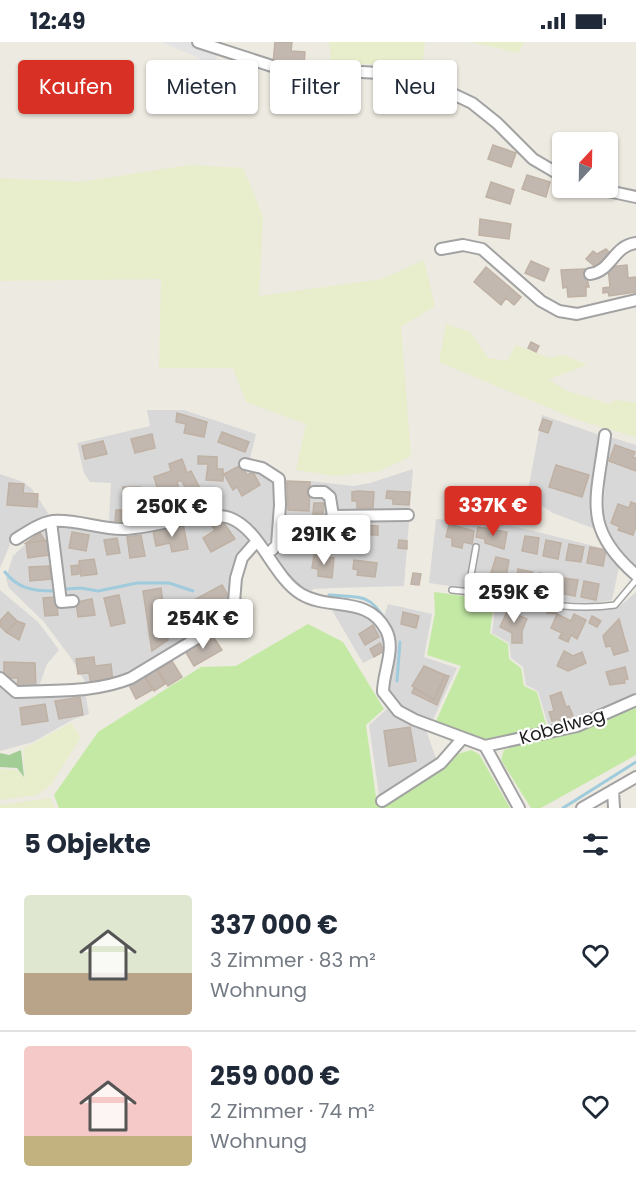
<!DOCTYPE html>
<html lang="de">
<head>
<meta charset="utf-8">
<style>
	:root { --surface:#fff; --page:#f6f6f7; --text:#1f2937; --muted:#747a83; --line:#e0e1e3; --accent:#d93025 }
	body { margin:0; font-family:Poppins,sans-serif; background:var(--page); color:var(--text); height:100vh; display:flex; flex-direction:column; font-size:22px; white-space:nowrap }
	* { box-sizing:border-box; margin:0 }
	p { font-size:20px; color:var(--muted) }
	.icon { flex:none; width:33px; height:33px; fill:none; stroke:currentColor; stroke-width:2; stroke-linecap:round; stroke-linejoin:round }
	.map { position:relative; height:766px; overflow:hidden }
	.sheet { display:flex; flex-direction:column; background:var(--surface); flex:1 }
	.sheet>* { flex:none }
	.hud { position:absolute; left:18px; top:18px; width:600px; height:54px; display:flex; gap:12px }
	.needle { width:39px; rotate:22deg }
	.tools { position:absolute; left:552px; top:90px; display:grid; gap:12px }
	.tools a { display:grid; place-items:center; width:66px; height:66px; border-radius:6px; background:var(--surface); box-shadow:0 2px 4px #0004; font-size:30px }
	.price { position:absolute; translate:-50% -51px; padding:0 14px; border-radius:6px; background:#fff; color:#222; font-size:20px; line-height:39px; filter:drop-shadow(0 2px 3px #0008) }
	.price::after { content:''; position:absolute; left:50%; top:36px; width:18px; height:14px; margin-left:-9px; background:inherit; clip-path:polygon(0 0,100% 0,50% 100%) }
	.price.on { background:var(--accent); color:#fff }
	ul { padding:0; list-style:none }
	li { display:flex; align-items:center; gap:18px; height:150px; padding:0 24px }
	li+li { border-top:2px solid var(--line) }
	li span { display:grid; place-items:center; flex:none; width:168px; height:120px; border-radius:6px; color:#555 }
	li>.icon { margin-inline-start:auto }
	span .icon { width:72px; height:72px; fill:#fffc; stroke-width:1 }
	li b { font-size:26px }
	h2 { display:flex; justify-content:space-between; align-items:center; height:72px; padding:0 24px; font-size:26px }
	.chip { padding:0 21px; border-radius:6px; background:var(--surface); box-shadow:0 2px 4px #0004; font-size:21px; line-height:54px }
	.chip.on { background:var(--accent); color:#fff }
	.status { display:flex; justify-content:space-between; align-items:center; height:42px; padding:0 30px; background:var(--surface); direction:ltr }
	.status svg { height:16px; fill:currentColor }
	.map>svg:first-child { display:block }
	.residential { fill:#d9d8d8 }
	.farmland { fill:#e8edcb }
	.grass { fill:#c3e9a5 }
	.forest { fill:#a2cd95 }
	.parking { fill:#e3e3e3 }
	.lines { fill:none; stroke-linecap:round; stroke-linejoin:round }
	.stream { stroke:#a0cbdc; stroke-width:3 }
	.building { fill:#c2b8b0; stroke:#bfb1a3; stroke-width:1.5 }
	.service-casing { stroke:#a2a2a2; stroke-width:8 }
	.minor-casing { stroke:#a2a2a2; stroke-width:14 }
	.service { stroke:#fff; stroke-width:5 }
	.minor { stroke:#fff; stroke-width:10 }
	.labels { text-anchor:middle; dominant-baseline:central; stroke-width:4.5; stroke-linejoin:round; paint-order:stroke }
	.street-label { font-size:18px; fill:#1b1b1b; stroke:#fff }
</style>
</head>
<body>
<div class="status"><b>12:49</b><svg viewBox="0 0 49 12"><path d="M0 12V9h3v3zM5 12V6h3v6zM10 12V3h3v9zM15 12V0h3v12zM26 1h20v11H26zM47 4h2v5h-2z"/></svg></div>
<div class="map">
<svg width="636" height="766" viewBox="0 0 636 766">
	<rect width="100%" height="100%" fill="#edeae1"/>
	<path class="residential" d="M147,368H184L256,392L248,425L274,437L277,448L272,498L267,501L261,498L235,474L132,483L109,481L111,441L90,440L84,431L77,401L150,384Z
		M542,373L597,392L599,399L592,467L595,487L553,471L527,454Z
		M607,394L636,403V528L608,493L603,481Z
		M413,427L404,544L334,546L313,547L310,551L298,546L277,515L280,510L283,440L310,439L353,444L370,441Z
		M0,432L23,440L32,447L48,471L46,475L13,496L0,526Z
		M436,477L513,484L610,508L620,520L612,558L593,561L552,559L429,541Z
		M216,478H226L247,495L248,500L243,512L229,567L222,576L114,640L87,643L71,616L44,580L9,546L6,536L13,514L42,486L186,482Z
		M0,548L38,580L59,608L47,622L39,644H15L0,631Z
		M636,550V653L578,679L549,686L538,649L526,643L523,625L511,616L509,601L492,591L496,558L522,564L613,566L620,564Z
		M388,562L432,572L424,615L457,626L432,680L402,665L392,655L388,641L396,604L394,592L383,577Z
		M329,563L346,565L370,575L385,595V610L363,621Z
		M0,640L10,650H85L89,672L74,677L33,700L0,709Z
		M387,667L426,688L437,719L389,751L379,753L369,683Z"/>
	<path class="farmland" d="M329,0H425L421,33L392,24L331,19Z
		M470,0H524L519,11Z
		M190,123L243,126L263,174L259,254L382,237L424,218L435,264L401,285L411,414L380,429L336,434L296,428L306,382L246,360L233,326H159L161,237L0,239V136L80,140Z
		M446,282L470,290L488,316L507,319L516,303L549,316L564,313L587,323L549,337L565,348L609,362L616,358L636,361V395L578,378L439,320Z
		M71,681L81,695L51,743L37,753L0,758V727L17,728L25,737L23,707Z
		M50,756L55,766H0V763Z"/>
	<path class="grass" d="M434,550L494,558L490,591L508,602L509,617L521,626L524,644L537,650L547,686L497,697L473,696L435,681L461,624L427,613L435,571Z
		M308,582L343,600L384,667L366,683L376,755L383,762L458,712L471,708L479,712L510,766H59L54,753L98,690L201,625L236,624Z
		M636,663V713L541,766H531L501,718L504,708Z"/>
	<path class="forest" d="M21,708L24,735L17,726L0,725V711L9,713Z"/>
	<path class="parking" d="M162,0H198L219,9L214,23Z"/>
	<g class="lines">
		<path class="stream" d="M5,530C18,547 34,549 53,549
			M66,547L81,546L98,549L137,541H169L193,549
			M329,553C370,556 368,552 391,586
			M397,639L400,600
			M563,766L636,720"/>
	</g>
	<path class="building" d="M275,0H292L291,9L305,10L304,24L273,21Z
		M317,33H333L332,53L317,52Z
		M493,103L516,111L511,125L488,117Z
		M527,133L550,140L546,155L522,147Z
		M491,140L514,148L510,162L486,155Z
		M480,177L511,182L509,197L479,193Z
		M606,207L609,210L606,214L609,217L599,228L586,217L593,209L597,212Z
		M531,219L549,227L544,239L525,231Z
		M627,223L628,236L636,235V250L609,254L608,250L603,251V246L610,245L608,225Z
		M486,225L521,255L514,263L506,256L501,263L474,240Z
		M585,227L589,245H586V254L568,255L567,245L563,246L561,228Z
		M531,300L539,304L536,310L528,306Z
		M177,371L207,380L204,395L184,391L186,382L176,380Z
		M543,377L552,380L548,391L539,388Z
		M222,390L249,400L245,410L218,400Z
		M152,392L155,406L135,411L131,397Z
		M103,399L107,412L85,417L82,404Z
		M615,403L635,410L633,415L636,416V429L609,419Z
		M198,414L217,415V427H223V439L206,438L208,422H198Z
		M182,417L187,431L191,429L203,452L192,458L181,438L177,440L182,456L162,462L154,435L171,429L169,422Z
		M241,423L247,433L253,430L260,443L242,454L237,445L233,448L224,432Z
		M556,423L589,433L582,455L549,445Z
		M287,439L310,440L309,469L288,468Z
		M9,441L24,442L23,451L38,452L37,465L7,463Z
		M123,445H140L141,459H123Z
		M358,449L374,450L373,466H357V459H352V450Z
		M387,449L410,450L409,463L393,462V457L386,456Z
		M631,460L636,462V484L633,493L618,488L620,485L611,481L618,462L629,466Z
		M314,461H324L323,472H313Z
		M116,468H126V479H115Z
		M222,478L235,497L211,510L203,496L215,488L212,484Z
		M183,482L188,507L172,510L170,501L156,504L153,489H167Z
		M340,482L378,484V493L339,492Z
		M449,482L474,489L472,502L463,500L462,506L452,504V496L446,495Z
		M478,485L507,490L504,507L485,501V497L476,495Z
		M72,490L89,493L86,509L69,506Z
		M40,491L45,499L26,501Z
		M141,493L145,514L130,516L127,495Z
		M525,494L539,496L537,512L522,509Z
		M117,496L120,511L107,513L104,498Z
		M47,498L49,513L28,516L26,501Z
		M399,498L407,499V507L398,506Z
		M546,498L561,501L558,517L543,514Z
		M569,502L584,505L581,520L566,518Z
		M590,505L606,508L603,524L587,521Z
		M314,513L334,516L332,536L318,534V527L312,526Z
		M496,515L509,518L504,547L487,544Z
		M94,517L97,532L81,534L79,519Z
		M354,518L377,521L375,535L357,533L358,528L353,527Z
		M78,523L79,532L72,533L71,524Z
		M50,524L51,537L30,539L29,525Z
		M518,527L533,530L531,545L516,543Z
		M413,531L421,532L419,543L411,542Z
		M539,531L554,534L551,550L536,547Z
		M563,536L578,538L575,554L560,551Z
		M584,539L599,542L596,558L581,555Z
		M222,543L233,562L181,589L174,575L195,564L192,559Z
		M161,546L168,598L152,609L143,549Z
		M119,553L125,581L111,584L104,556Z
		M56,555L58,573L45,574L43,556Z
		M92,557L95,573L78,575L76,560Z
		M510,563L520,568L518,573L527,577L522,589V601H512V591L500,585Z
		M547,565L559,566L557,572L547,571Z
		M8,570L17,579L6,590L0,584V579Z
		M403,570L419,574L416,586L401,582Z
		M557,572L571,579L574,572L586,578L577,597L571,593L568,600L559,596L562,591L551,586Z
		M592,574L601,579L597,585L589,581Z
		M619,577L628,609L614,613L611,604L606,605L603,594Z
		M17,579L25,582L19,598L6,590Z
		M373,583L379,595L365,603L359,592Z
		M212,593L222,608L194,624L185,609Z
		M380,601L384,609L374,615L370,607Z
		M564,609L573,614L582,610L586,621L568,629L557,624Z
		M94,615L95,624L111,622L113,641L91,643L89,631L78,632L76,617Z
		M172,619L182,635L168,644L158,628Z
		M4,620L35,621L36,647H17L18,636H4Z
		M424,624L445,633L434,658L412,644Z
		M625,625L628,637L624,638L625,641L610,643L606,630Z
		M156,627L165,642L154,649L145,634Z
		M445,633L449,634L437,663L412,651L414,646L434,658Z
		M144,634L152,648L136,657L129,643Z
		M561,650L566,665L569,664L573,674L559,681L558,677L552,679L549,670L554,669L550,654Z
		M80,655L83,673L59,677L55,659Z
		M45,662L48,679L22,683L20,666Z
		M410,685L416,719L389,724L384,689Z"/>
	<g class="lines">
		<g class="service-casing">
			<path id="service" d="M452,548C506,553 561,571 615,563L636,538
				M468,550L476,505"/>
		</g>
		<g class="minor-casing">
			<path id="minor" d="M198,0L275,25L379,31L455,53L472,61L497,81L533,117L562,134
				M594,146L636,155
				M441,207L463,203L482,207L541,259L559,269L577,272L636,258
				M590,232C612,229 613,204 636,201
				M605,393C597,457 581,485 636,533
				M245,422L262,426L279,437L280,463L277,503L272,508
				M314,450H324L330,455L333,474
				M51,480L61,560L73,559
				M16,497C27,490 40,481 53,479C77,477 101,488 125,487C151,486 208,468 230,476C261,488 273,535 301,552C329,569 368,553 386,588C396,607 383,630 383,650L398,669L415,678L485,704L577,684L636,658
				M277,503L304,502L333,474L408,473
				M0,636L16,650C54,648 95,651 131,636L227,578L234,560L236,536L242,516L256,500
				M485,704L519,766
				M613,748L614,766
				M382,759L441,721L462,697
				M582,766L636,735"/>
		</g>
		<use href="#service" class="service"/>
		<use href="#minor" class="minor"/>
	</g>
	<g class="labels">
		<g class="street-label">
			<text transform="translate(562 684) rotate(-16)">Kobelweg</text>
		</g>
	</g>
</svg>
<div class="tools">
<a><svg class="needle" viewBox="-14 -14 28 28"><path d="M0-13l5 13h-10z" fill="#e53935"/><path d="M0 13l5-13h-10z" fill="#747a83"/></svg></a>
</div>
<b class="price on" style="left:493px;top:495px">337K €</b>
<b class="price" style="left:172px;top:496px">250K €</b>
<b class="price" style="left:324px;top:524px">291K €</b>
<b class="price" style="left:514px;top:582px">259K €</b>
<b class="price" style="left:203px;top:608px">254K €</b>
<div class="hud">
<a class="chip on">Kaufen</a>
<a class="chip">Mieten</a>
<a class="chip">Filter</a>
<a class="chip">Neu</a>
</div>
</div>
<section class="sheet">
<h2>5 Objekte<svg class="icon" aria-label="filters" viewBox="0 0 24 24"><path d="M4 7h16M4 17h16"/><circle cx="9" cy="7" r="2"/><circle cx="15" cy="17" r="2"/></svg></h2>
<ul>
<li><span style="background:linear-gradient(#dfe7d0 65%,#b9a48a 0)"><svg class="icon" aria-label="home" viewBox="0 0 24 24"><path d="M3 11l9-7 9 7M6 9v11h12V9"/></svg></span><div><b>337 000 €</b><p>3 Zimmer · 83 m²</p><p>Wohnung</p></div><svg class="icon" aria-label="heart" viewBox="0 0 24 24"><path d="M12 20l-8-8c-3-5 5-10 8-4 3-6 11-1 8 4z"/></svg></li>
<li><span style="background:linear-gradient(#f6c9c9 75%,#c2b280 0)"><svg class="icon" aria-label="home" viewBox="0 0 24 24"><path d="M3 11l9-7 9 7M6 9v11h12V9"/></svg></span><div><b>259 000 €</b><p>2 Zimmer · 74 m²</p><p>Wohnung</p></div><svg class="icon" aria-label="heart" viewBox="0 0 24 24"><path d="M12 20l-8-8c-3-5 5-10 8-4 3-6 11-1 8 4z"/></svg></li>
</ul>
</section>
</body>
</html>
